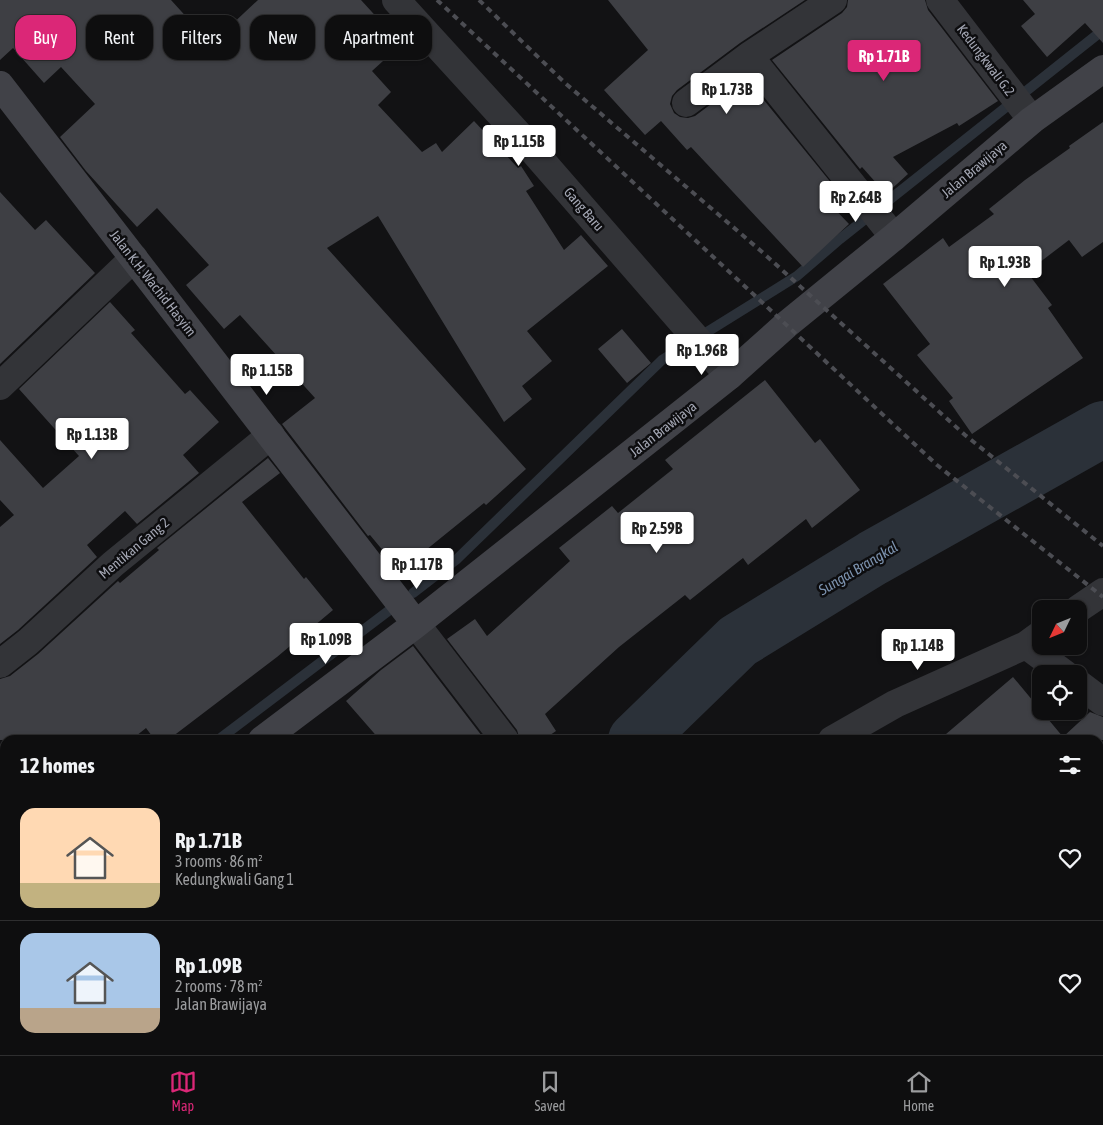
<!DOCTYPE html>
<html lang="en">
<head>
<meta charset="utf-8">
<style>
	:root { --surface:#0e0e0f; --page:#1c1c1d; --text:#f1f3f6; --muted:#9b9c9e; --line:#2e2e2f; --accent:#db2777 }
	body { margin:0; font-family:"Asap Condensed",sans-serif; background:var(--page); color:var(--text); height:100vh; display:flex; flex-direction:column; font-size:19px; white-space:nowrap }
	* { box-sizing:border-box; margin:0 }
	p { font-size:16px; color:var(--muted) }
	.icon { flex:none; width:28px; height:28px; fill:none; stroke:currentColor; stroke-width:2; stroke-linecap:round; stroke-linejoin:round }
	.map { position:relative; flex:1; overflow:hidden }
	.side { position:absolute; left:0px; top:735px; width:1104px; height:320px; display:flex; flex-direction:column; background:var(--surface); border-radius:15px 15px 0 0; box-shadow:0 1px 4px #0004,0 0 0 1px var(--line) }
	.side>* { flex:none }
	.banner { position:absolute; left:15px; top:15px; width:500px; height:45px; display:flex; gap:10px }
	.needle { width:32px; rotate:227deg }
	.fabs { position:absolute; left:1032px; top:600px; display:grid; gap:10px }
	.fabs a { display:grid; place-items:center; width:55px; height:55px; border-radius:10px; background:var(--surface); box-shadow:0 1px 4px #0004,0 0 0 1px var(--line); font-size:25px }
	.price { position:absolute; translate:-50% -42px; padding:0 11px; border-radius:5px; background:#fff; color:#222; font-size:16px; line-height:32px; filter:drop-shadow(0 1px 2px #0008) }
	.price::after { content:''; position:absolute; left:50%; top:30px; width:15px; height:11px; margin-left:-8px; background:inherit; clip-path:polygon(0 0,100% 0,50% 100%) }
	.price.current { background:var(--accent); color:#fff }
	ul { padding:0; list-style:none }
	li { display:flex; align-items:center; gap:15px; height:125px; padding:0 20px }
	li+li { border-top:1px solid var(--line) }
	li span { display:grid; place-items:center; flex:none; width:140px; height:100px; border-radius:15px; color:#555 }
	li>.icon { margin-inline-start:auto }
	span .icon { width:60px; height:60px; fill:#fffc; stroke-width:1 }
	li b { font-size:21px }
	h2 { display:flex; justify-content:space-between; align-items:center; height:60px; padding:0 20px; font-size:21px }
	.chip { padding:0 18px; border-radius:15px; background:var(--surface); box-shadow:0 1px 4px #0004,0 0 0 1px var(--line); font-size:18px; line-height:45px }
	.chip.current { background:var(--accent); color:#fff }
	.tab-bar { display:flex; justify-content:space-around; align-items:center; height:70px; border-top:1px solid var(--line); background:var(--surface); font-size:14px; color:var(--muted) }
	.tab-bar a { display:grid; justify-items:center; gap:2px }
	.tab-bar .current { color:var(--accent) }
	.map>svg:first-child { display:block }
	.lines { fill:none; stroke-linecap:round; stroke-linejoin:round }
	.stream { stroke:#2b3139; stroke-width:10 }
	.river { stroke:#2b3139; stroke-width:56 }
	.building { fill:#3e3f44 }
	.street { stroke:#333438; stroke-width:28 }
	.secondary { stroke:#414248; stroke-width:28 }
	.rail { stroke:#4c4d53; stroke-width:4; stroke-dasharray:6 5; stroke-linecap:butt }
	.labels { text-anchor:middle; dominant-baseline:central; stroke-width:5; stroke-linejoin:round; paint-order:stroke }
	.street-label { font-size:14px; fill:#a4a7b4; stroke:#0d0d0f }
	.water-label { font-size:15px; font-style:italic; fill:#7c92ae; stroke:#0d0d0f }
</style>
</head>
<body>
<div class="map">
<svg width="1103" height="1055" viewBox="0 0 1103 1055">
	<rect width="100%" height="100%" fill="#121214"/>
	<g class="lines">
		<path class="stream" d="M413,593L457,559L662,360L797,276L840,239L1103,30
			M218,740L391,609
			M0,905L5,902"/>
		<path class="river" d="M636,740L738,641L873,558L1103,429
			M273,1055L279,1050"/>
	</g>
	<path class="building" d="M0,0H171L211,44L258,0H361L382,23L363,40L383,61L372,71L391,92L378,105L422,152L436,143L442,152L474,121L518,168L521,166L534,186L526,191L564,250L581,235L608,266L527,331L552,361L522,386L532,399L504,422L378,216L327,248L526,469L486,505L484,503L400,571L370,535L368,536L282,424L315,398L240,315L224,329L186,285L209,265L157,208L137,227L86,171L60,137L95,104L61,67L44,83L13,48L0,60Z
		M608,0H805L740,43L677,90L672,96L670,104L674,113L680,117L688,118L695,116L746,78L837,190L826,200L849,224L803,267L691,147L687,150L661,121L645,135L604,90L648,50Z
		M848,0H925L928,10L998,101L959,126L957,123L893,157L908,174L886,194L862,167L860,169L772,60L842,13L847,7Z
		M1023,0H1103V43L1085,23L1047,57L1021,26L1035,14Z
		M1103,122V242L1082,257L1069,240L1027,272L1052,305L1048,308L1083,358L972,434L949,401L953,398L917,355L930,344L883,284L943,238L949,247L994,214L989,209L1025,180L1070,148L1069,146Z
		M0,192L35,230L46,220L95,273L0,364Z
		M110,302L135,330L131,333L185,394L190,390L219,422L183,455L199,473L137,524L125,511L87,545L97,557L18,630L0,644V527L14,515L0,500V440L43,488L79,456L19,389Z
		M622,329L651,363L627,383L598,349Z
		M765,380L815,443L820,439L860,490L812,528L806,519L748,565L743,558L690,600L685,595L619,647L545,714L556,731L543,740H520L517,730L447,639L475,619L487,636L570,561L559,548L612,506L618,513L673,469L665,460Z
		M268,458L280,473L242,502L304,579L306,577L333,610L277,657L168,740H155L146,728L131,740H0V679L10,676L38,654L118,581L120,583L159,550L157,548Z
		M413,646L485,740H380L346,701L381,670Z
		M1013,677L1063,737L1090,712L1103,717V740H939Z"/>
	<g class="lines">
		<path class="street" d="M396,0L521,137L729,376
			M940,0L1032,120
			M749,56L894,237
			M686,103L749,56L833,0
			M0,386L134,258
			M1078,609L1103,592
			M416,624L505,740
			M1026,645L1065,674
			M0,664L28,642L113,564L271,435
			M1079,684L1103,702
			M832,740L895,704L1026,645L1041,634
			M733,1050L737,1055
			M168,1055L174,1050
			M464,1055L470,1050"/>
		<path class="secondary" d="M0,85L416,624
			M262,740L416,624L729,376L786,325L894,237L1032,120L1103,69
			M0,935L5,932"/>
		<path class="rail" d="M437,0L937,465L1103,597
			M479,0L565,83L761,251L965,435L1103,546"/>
	</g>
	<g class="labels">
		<g class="street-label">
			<text transform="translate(986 60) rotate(53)">Kedungkwali G.2</text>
			<text transform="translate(974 169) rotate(-40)">Jalan Brawijaya</text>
			<text transform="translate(584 209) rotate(49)">Gang Baru</text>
			<text transform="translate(153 283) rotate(52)">Jalan K.H. Wachid Hasyim</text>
			<text transform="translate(663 429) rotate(-38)">Jalan Brawijaya</text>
			<text transform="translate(134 548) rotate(-40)">Mentikan Gang 2</text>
		</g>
		<g class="water-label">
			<text transform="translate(858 568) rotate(-31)">Sungai Brangkal</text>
		</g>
	</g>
</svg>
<div class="fabs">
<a><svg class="needle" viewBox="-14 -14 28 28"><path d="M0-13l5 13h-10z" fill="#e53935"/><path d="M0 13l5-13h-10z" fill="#9b9c9e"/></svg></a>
<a><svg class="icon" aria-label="locate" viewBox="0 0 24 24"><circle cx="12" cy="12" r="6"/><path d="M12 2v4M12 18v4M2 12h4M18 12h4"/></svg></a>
</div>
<b class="price current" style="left:884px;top:82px">Rp 1.71B</b>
<b class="price" style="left:727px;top:115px">Rp 1.73B</b>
<b class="price" style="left:519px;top:167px">Rp 1.15B</b>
<b class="price" style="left:856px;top:223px">Rp 2.64B</b>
<b class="price" style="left:1005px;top:288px">Rp 1.93B</b>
<b class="price" style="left:702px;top:376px">Rp 1.96B</b>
<b class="price" style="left:267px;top:396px">Rp 1.15B</b>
<b class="price" style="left:92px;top:460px">Rp 1.13B</b>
<b class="price" style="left:657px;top:554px">Rp 2.59B</b>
<b class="price" style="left:417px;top:590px">Rp 1.17B</b>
<b class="price" style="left:326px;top:665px">Rp 1.09B</b>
<b class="price" style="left:918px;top:671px">Rp 1.14B</b>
<div class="banner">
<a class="chip current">Buy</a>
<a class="chip">Rent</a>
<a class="chip">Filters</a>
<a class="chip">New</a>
<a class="chip">Apartment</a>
</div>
<section class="side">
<h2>12 homes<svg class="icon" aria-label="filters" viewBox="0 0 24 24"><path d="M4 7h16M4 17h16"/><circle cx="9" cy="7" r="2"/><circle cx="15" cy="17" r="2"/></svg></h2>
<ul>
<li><span style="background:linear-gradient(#ffd9b3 75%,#c2b280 0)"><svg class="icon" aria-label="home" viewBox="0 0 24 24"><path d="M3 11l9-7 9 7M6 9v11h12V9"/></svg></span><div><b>Rp 1.71B</b><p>3 rooms · 86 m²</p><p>Kedungkwali Gang 1</p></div><svg class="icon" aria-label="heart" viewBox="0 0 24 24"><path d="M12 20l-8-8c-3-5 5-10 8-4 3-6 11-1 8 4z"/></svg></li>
<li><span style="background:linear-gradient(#a9c7e8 75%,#b9a48a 0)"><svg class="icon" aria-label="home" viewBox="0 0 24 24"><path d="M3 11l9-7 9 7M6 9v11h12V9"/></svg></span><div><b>Rp 1.09B</b><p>2 rooms · 78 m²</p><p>Jalan Brawijaya</p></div><svg class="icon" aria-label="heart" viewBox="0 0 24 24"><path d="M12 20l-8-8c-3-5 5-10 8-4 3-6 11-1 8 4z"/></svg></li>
</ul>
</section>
</div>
<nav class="tab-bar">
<a class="current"><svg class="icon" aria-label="map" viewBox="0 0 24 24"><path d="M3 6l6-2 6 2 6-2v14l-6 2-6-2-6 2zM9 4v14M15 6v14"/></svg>Map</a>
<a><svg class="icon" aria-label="saved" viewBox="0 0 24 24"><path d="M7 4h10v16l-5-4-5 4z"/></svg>Saved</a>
<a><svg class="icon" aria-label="home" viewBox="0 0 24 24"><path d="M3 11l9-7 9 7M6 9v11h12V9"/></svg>Home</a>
</nav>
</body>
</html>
